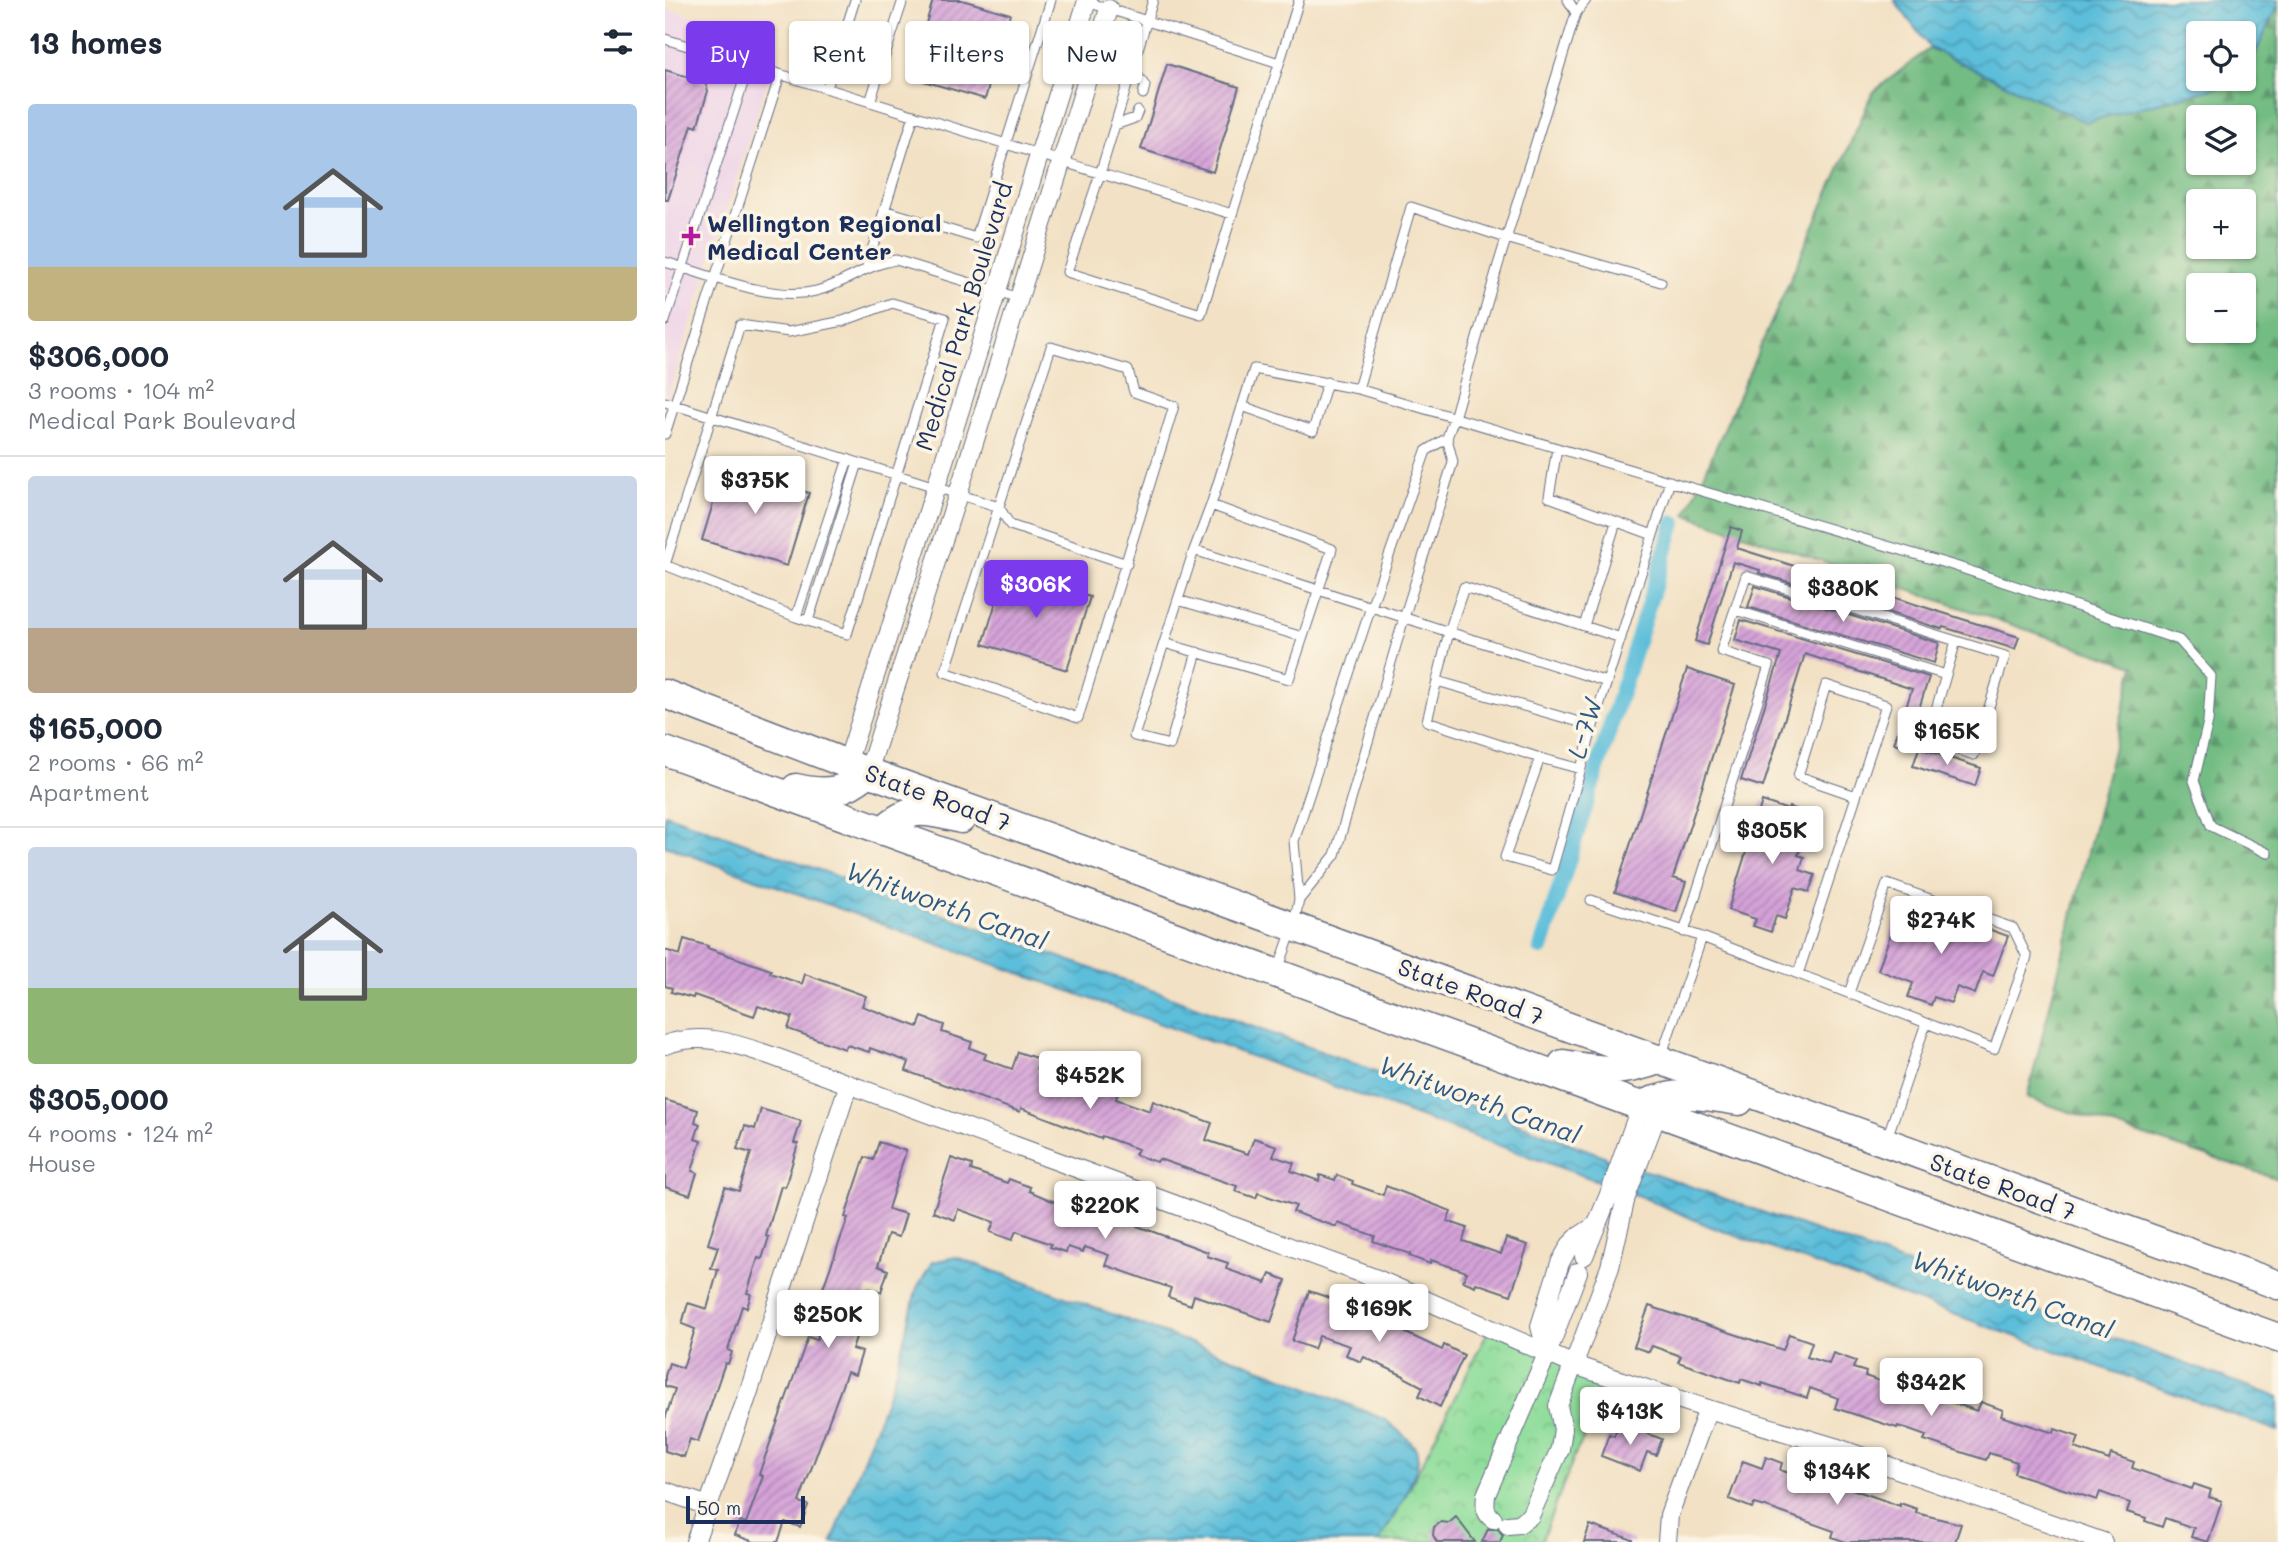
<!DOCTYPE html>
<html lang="en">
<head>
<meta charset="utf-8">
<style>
	:root { --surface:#fff; --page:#f6f6f7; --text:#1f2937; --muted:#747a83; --line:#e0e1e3; --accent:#7c3aed }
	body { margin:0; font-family:Mali,sans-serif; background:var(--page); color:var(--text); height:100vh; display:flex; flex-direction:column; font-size:26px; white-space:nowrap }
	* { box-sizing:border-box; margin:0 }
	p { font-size:23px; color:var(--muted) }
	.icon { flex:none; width:38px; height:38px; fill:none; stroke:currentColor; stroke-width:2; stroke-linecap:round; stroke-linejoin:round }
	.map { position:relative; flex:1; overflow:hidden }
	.drawer { display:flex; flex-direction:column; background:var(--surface); width:665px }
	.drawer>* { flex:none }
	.banner { position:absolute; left:21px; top:21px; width:665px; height:63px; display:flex; gap:14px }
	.fabs { position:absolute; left:1521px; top:21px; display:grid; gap:14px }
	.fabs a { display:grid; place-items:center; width:70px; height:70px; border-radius:7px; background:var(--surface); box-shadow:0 2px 5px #0004; font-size:35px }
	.scale { position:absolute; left:21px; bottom:18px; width:119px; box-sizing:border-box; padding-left:7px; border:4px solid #1b2f5e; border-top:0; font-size:19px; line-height:24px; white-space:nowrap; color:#1b2f5e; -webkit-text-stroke:5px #fcf5e5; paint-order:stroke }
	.price { position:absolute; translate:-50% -60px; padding:0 16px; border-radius:7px; background:#fff; color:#222; font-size:23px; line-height:46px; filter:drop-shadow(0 2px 4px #0008) }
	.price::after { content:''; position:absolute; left:50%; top:42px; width:21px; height:16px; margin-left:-10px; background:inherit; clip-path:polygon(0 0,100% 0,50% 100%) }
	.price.active { background:var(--accent); color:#fff }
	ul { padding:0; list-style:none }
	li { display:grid; align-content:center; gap:14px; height:371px; padding:0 28px }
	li+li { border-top:2px solid var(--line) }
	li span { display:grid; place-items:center; height:217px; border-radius:7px; color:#555 }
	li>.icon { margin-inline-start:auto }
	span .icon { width:126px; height:126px; fill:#fffc; stroke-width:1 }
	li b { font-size:30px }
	h2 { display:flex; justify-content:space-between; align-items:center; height:84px; padding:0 28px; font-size:30px }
	.pill { padding:0 24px; border-radius:7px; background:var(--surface); box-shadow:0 2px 5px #0004; font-size:24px; line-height:63px }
	.pill.active { background:var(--accent); color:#fff }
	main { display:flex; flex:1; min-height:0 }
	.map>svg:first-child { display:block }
	.built { fill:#edd1e9 }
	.forest { fill:url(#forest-firs); stroke:#477670; stroke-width:2; fill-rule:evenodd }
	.park { fill:url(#park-crowns); stroke:#55867c; stroke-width:2 }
	.water { fill:url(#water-waves); stroke:#3c769c; stroke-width:2; fill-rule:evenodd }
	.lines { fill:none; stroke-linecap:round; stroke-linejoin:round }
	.canal { stroke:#5cbeda; stroke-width:16 }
	.building { fill:url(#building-hatch) }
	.service-casing { stroke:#666d82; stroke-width:11 }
	.minor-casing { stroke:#666d82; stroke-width:20 }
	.primary-casing { stroke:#666d82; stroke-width:31 }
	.service { stroke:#fff; stroke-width:9 }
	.minor { stroke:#fff; stroke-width:18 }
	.primary { stroke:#fff; stroke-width:28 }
	.poi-dot { fill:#b5179e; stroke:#fcf5e5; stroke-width:2.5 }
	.labels { text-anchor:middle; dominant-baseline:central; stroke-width:7; stroke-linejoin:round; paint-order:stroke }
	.poi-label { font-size:24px; font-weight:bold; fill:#1b2f5e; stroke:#fcf5e5; text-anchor:start }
	.street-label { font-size:24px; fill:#1b2f5e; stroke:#fcf5e5 }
	.water-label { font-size:26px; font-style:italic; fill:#2e5a83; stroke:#fcf5e5 }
</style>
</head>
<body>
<main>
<section class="drawer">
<h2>13 homes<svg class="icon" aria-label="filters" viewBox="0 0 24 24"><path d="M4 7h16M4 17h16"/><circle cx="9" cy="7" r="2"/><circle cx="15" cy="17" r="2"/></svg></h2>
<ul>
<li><span style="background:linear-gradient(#a9c7e8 75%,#c2b280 0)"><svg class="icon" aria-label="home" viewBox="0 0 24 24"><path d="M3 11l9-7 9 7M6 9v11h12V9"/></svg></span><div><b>$306,000</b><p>3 rooms · 104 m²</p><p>Medical Park Boulevard</p></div></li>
<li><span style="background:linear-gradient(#c9d6e8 70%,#b9a48a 0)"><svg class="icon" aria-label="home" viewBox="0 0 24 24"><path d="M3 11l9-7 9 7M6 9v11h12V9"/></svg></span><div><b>$165,000</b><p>2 rooms · 66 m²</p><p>Apartment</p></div></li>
<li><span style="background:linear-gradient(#c9d6e8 65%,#8fb573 0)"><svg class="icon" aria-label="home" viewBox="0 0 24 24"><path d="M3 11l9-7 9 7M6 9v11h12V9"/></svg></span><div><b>$305,000</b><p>4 rooms · 124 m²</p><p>House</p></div></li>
</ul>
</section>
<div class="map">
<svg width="1613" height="1542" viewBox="0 0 1613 1542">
	<defs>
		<pattern id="forest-firs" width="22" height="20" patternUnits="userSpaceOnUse" patternTransform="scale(1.75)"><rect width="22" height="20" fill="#73bc83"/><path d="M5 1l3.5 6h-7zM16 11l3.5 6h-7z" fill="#5e996e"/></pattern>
		<pattern id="park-crowns" width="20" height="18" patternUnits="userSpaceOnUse" patternTransform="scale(1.75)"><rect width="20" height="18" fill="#8fdd9b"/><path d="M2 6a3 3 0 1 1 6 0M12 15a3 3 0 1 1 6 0" fill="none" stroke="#7bbe88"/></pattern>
		<pattern id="water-waves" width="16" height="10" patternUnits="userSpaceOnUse" patternTransform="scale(1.75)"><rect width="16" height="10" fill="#5cbeda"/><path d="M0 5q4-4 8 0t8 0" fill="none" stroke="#4b9bb4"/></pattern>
		<pattern id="building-hatch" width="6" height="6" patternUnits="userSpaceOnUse" patternTransform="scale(1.75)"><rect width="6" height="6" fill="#d5a2d8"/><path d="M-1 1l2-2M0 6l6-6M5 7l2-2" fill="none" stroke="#ac84b2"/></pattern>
	</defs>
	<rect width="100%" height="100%" fill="#fcf5e5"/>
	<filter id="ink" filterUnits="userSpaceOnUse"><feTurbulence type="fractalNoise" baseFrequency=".0143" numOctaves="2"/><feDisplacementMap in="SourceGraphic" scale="14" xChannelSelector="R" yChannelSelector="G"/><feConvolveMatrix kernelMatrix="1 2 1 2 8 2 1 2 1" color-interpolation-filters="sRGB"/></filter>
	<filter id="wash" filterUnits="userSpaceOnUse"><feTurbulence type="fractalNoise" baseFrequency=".00686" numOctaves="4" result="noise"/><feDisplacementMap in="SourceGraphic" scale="28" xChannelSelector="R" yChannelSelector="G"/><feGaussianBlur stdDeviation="1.57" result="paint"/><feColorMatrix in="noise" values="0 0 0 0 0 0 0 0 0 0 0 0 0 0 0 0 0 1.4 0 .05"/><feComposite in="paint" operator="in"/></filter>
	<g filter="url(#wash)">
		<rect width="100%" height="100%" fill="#f2e1c4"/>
		<path class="built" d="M0,8L104,41L106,68L0,405Z"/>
		<path class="forest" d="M1613,4V1179L1362,1098L1469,666L1021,515L1208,92L1265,48L1420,122L1578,81ZM1533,117H1578V163H1533ZM1533,201H1578V247H1533ZM1533,285H1578V331H1533Z"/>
		<path class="park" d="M824,1329L953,1380L911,1452L876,1542H714L740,1497Z"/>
		<path class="water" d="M1229,0H1613V4L1578,81L1420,122L1265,48ZM1578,33V79H1533V33Z
			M0,814L812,1108L821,1104L839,1110L844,1120L939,1156L942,1160L991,1174L1613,1397V1431L1044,1226L977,1197L933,1181L0,846Z
			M291,1257L605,1372L721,1420L744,1440L751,1449L753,1459L752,1467L740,1497L714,1542H167L228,1381L252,1288L267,1262Z"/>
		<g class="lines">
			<path class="canal" d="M876,948L1009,523"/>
		</g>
		<g id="blocks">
			<path class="building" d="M268,0H297L345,14L320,99L245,77Z
				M502,64L574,87L548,172L476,149Z
				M0,70L40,82L43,91L32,127L27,125L3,200H0Z
				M59,467L144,493L122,566L37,540Z
				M1066,527L1077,531L1072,548L1354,637L1350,649L1278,627L1277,629L1094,573L1095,570L1068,562L1042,645L1030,641Z
				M341,570L425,597L402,670L318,644Z
				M1090,586L1274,643L1269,663L1083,607Z
				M1076,620L1264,677L1242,747L1229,743L1247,689L1140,654L1098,787L1076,780L1116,654L1070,640Z
				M1022,669L1070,685L1008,878L1021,882L1011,912L950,892Z
				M1254,748L1316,768L1310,786L1248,766Z
				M1097,801L1123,810L1124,807L1147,814L1133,855L1139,857L1135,870L1150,875L1144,892L1130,888L1120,919L1111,916L1106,932L1088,926L1091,919L1063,910Z
				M1269,910L1343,936L1328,976L1318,972L1310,994L1292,987L1286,1003L1269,997L1266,1005L1243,997L1248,983L1213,970L1232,916L1263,928Z
				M19,939L43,946L42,948L106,970L105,973L137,984L140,974L201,996L197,1006L253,1027L257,1017L279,1025L277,1032L307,1042L305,1048L321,1054L319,1059L347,1069L353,1052L374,1059L371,1069L392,1077L389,1084L426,1097L432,1081L454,1089L451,1099L485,1111L488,1101L547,1123L541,1140L583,1154L589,1138L612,1146L608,1156L629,1163L626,1171L654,1181L655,1175L670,1180L672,1175L688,1181L687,1184L718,1195L721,1186L786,1211L782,1221L802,1228L798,1241L836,1254L841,1238L863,1245L846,1295L811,1283L810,1286L798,1281L802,1272L766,1260L765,1264L744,1256L745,1254L708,1241L710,1236L673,1223L672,1227L628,1212L631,1206L593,1193L591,1198L570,1191L572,1186L494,1159L492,1162L470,1155L473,1149L437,1136L436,1139L356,1108L355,1112L241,1071L244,1062L205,1048L204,1052L182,1045L180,1049L123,1029L127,1017L93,1006L89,1016L29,995L28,998L6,992L7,988L0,986V950L15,955Z
				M0,1100L33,1110L30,1122L35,1124L30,1139L36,1141L27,1171L32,1173L25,1195L0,1187Z
				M96,1109L136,1121L129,1143L133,1144L120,1187L116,1186L101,1236L104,1237L97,1259L93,1258L82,1293L86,1294L82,1308L77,1306L63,1350L67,1352L63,1364L60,1363L33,1442L25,1439L19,1457L0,1451V1419L10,1389L0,1386V1376L4,1363L18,1368L30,1329L17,1324L23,1303L42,1309L53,1270L46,1268L53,1247L43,1244L60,1187L74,1191L86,1153L72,1149L80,1126L90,1129Z
				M214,1142L241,1151L223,1209L241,1214L234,1237L223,1234L213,1266L223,1270L216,1292L203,1288L190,1327L194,1328L187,1349L197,1352L190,1375L182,1372L134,1502L143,1505L135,1527L120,1522L113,1542H89L70,1535L75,1521L81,1523L98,1476L94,1474L143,1337L152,1340L162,1305L153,1302L183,1218L180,1217L200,1157L208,1160Z
				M286,1158L307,1165L306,1170L342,1183L344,1179L365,1187L364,1191L385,1200L413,1210L415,1205L543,1252L542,1256L563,1263L561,1269L601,1283L605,1274L621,1280L606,1322L529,1295L526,1305L503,1297L506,1288L440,1265L444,1255L420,1247L418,1252L403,1247L401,1252L385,1247L386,1244L351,1231L347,1240L325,1232L329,1222L293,1209L290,1220L268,1212Z
				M644,1291L680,1303V1305L712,1321L714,1316L743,1329L741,1333L777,1350L779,1345L799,1355L775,1407L754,1396L758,1387L739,1377V1376L699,1357L696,1362L681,1355L685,1346L654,1336L649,1349L627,1341Z
				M984,1306L1118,1350L1124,1334L1147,1342L1142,1357L1164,1364L1168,1353L1191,1361L1188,1368L1201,1372L1200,1376L1223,1384L1227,1370L1250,1378L1246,1388L1312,1411L1316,1402L1338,1410L1336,1416L1389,1433L1390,1429L1414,1437L1410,1448L1444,1460L1446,1454L1469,1462L1467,1468L1527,1489L1529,1484L1546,1490L1544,1497L1557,1501L1543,1542L1526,1537L1529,1528L1500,1518L1497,1527L1480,1521L1481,1518L1462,1512L1465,1503L1435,1492L1432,1500L1349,1473L1352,1462L1324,1453L1321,1460L1259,1440L1261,1436L1233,1426L1232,1428L1170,1408L1173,1398L1145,1388L1142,1398L1097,1383V1386L1076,1379L1075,1383L1013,1362L1016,1356L987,1346L984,1352L969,1347Z
				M954,1423L997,1439L991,1455L982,1452L975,1471L936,1456L944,1434L949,1436Z
				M1101,1457L1117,1463L1115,1470L1145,1480L1148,1471L1188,1485L1187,1489L1235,1506V1503L1252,1509L1251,1513L1296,1524L1290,1542H1181L1167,1537L1169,1531L1101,1507L1089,1504L1087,1508L1064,1499L1078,1461L1097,1468Z
				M791,1517L810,1542H772L768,1535L769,1527L776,1522L784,1523Z
				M925,1525L968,1540V1542H919Z
				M823,1529H833L838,1535L835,1542H817Z"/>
		</g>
	</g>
	<g filter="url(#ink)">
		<use href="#blocks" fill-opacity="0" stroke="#666d82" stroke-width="2"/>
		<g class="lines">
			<g class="service-casing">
				<path id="service" d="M488,0L435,174L402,272L536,314L634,0
					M903,0L911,13
					M419,1L614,63
					M0,39L84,65L0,321
					M84,65C245,113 406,165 567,214
					M467,68L480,86L478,94
					M162,88L190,0
					M205,102L238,0
					M450,125L470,118L473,111
					M219,210L311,238L386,0
					M0,262C44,275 106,302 151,291C180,284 202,264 231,260L354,298
					M201,269L249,115
					M227,303L280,318L182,634L131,617L0,565L75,325L124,332L178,321Z
					M386,347L463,370L469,392L509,406L413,718L280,672Z
					M693,389L746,207L841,238L996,282
					M0,402L334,507L345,525L462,564
					M577,406L648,431L662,382
					M0,434L115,75
					M892,448L884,497L988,535
					M529,550L546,505L589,369L693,389L1290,566L1514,640L1546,676L1543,722L1529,781L1546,826L1602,853
					M513,600L638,637
					M1070,610L1281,675
					M131,617L183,459
					M143,621L193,463
					M919,626L951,522
					M499,643L529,550L784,632L799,587L956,638
					M532,652L505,745L469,736L499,643L624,679L667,549L546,505
					M772,681L928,726
					M875,758L840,857L887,870L928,726L1005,481
					M916,769L875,758L762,721L784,632L942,682
					M634,900L670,855L739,618L788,462L782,438L789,418L833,265L911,13L921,0
					M926,900L1037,937L997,1054
					M1019,932L1104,666L1056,651L1081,576L1340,656L1309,755L1262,740L1291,641
					M1037,937L1329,1049L1362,957L1348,928L1222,884L1184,993
					M613,970L628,927L634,900L629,841L706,607L761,451L782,438
					M1133,974L1221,705L1161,685L1133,776L1191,796
					M1221,1141L1261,1023"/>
			</g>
			<g class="minor-casing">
				<path id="minor" d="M182,763L271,487L422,1
					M203,772L293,494L444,9
					M0,1045C37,1031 71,1044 107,1056L712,1279L909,1365L1043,1409L1170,1447L1438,1542
					M919,1256L945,1192L976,1105
					M882,1354L875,1326L895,1263L905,1245L913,1237L931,1225
					M0,1491L43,1506
					M828,1519C819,1512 820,1506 821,1495L882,1354L913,1272
					M843,1525L854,1524L865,1516L895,1449L898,1429L893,1406L945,1267L961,1197L993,1112
					M30,1542L82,1397L183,1086
					M1002,1542L1004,1515L1043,1409"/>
			</g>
			<g class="primary-casing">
				<path id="primary" d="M0,694L203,772L1613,1285
					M0,751L1613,1338
					M131,788C162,795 179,793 203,772
					M218,831C244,804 262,811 296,819
					M898,1064C938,1071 957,1074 996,1059
					M976,1105C1017,1089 1032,1095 1074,1101"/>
			</g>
			<use href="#service" class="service"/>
			<use href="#minor" class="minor"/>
			<use href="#primary" class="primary"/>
		</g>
	</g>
	<path class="poi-dot" d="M22.5 225.5h7v7h7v7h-7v7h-7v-7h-7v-7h7z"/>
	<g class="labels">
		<g class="poi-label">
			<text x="42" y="222">Wellington Regional<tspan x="42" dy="28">Medical Center</tspan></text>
		</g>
		<g class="street-label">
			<text transform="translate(298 316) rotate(-73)">Medical Park Boulevard</text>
			<text transform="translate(273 797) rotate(20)">State Road 7</text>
			<text transform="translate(806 991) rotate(20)">State Road 7</text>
			<text transform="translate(1338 1186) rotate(20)">State Road 7</text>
		</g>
		<g class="water-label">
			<text transform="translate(919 728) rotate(-73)">L-7W</text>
			<text transform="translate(282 905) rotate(20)">Whitworth Canal</text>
			<text transform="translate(815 1099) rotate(20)">Whitworth Canal</text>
			<text transform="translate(1348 1294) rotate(20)">Whitworth Canal</text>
		</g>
	</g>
</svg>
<div class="fabs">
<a><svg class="icon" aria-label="locate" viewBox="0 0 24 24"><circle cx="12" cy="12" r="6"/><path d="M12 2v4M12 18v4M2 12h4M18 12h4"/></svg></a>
<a><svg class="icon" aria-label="layers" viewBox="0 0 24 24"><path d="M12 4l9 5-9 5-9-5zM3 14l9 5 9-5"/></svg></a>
<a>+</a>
<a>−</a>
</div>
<div class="scale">50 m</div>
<b class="price" style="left:90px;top:516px">$375K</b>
<b class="price active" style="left:371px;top:620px">$306K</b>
<b class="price" style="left:1178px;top:624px">$380K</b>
<b class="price" style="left:1282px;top:767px">$165K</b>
<b class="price" style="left:1107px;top:866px">$305K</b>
<b class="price" style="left:1276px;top:956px">$274K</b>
<b class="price" style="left:425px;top:1111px">$452K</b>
<b class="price" style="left:440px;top:1241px">$220K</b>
<b class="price" style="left:714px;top:1344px">$169K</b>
<b class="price" style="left:163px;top:1350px">$250K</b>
<b class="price" style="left:1266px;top:1418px">$342K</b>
<b class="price" style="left:965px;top:1447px">$413K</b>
<b class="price" style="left:1172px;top:1507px">$134K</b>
<div class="banner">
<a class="pill active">Buy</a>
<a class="pill">Rent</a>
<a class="pill">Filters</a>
<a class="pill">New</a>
</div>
</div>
</main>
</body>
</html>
